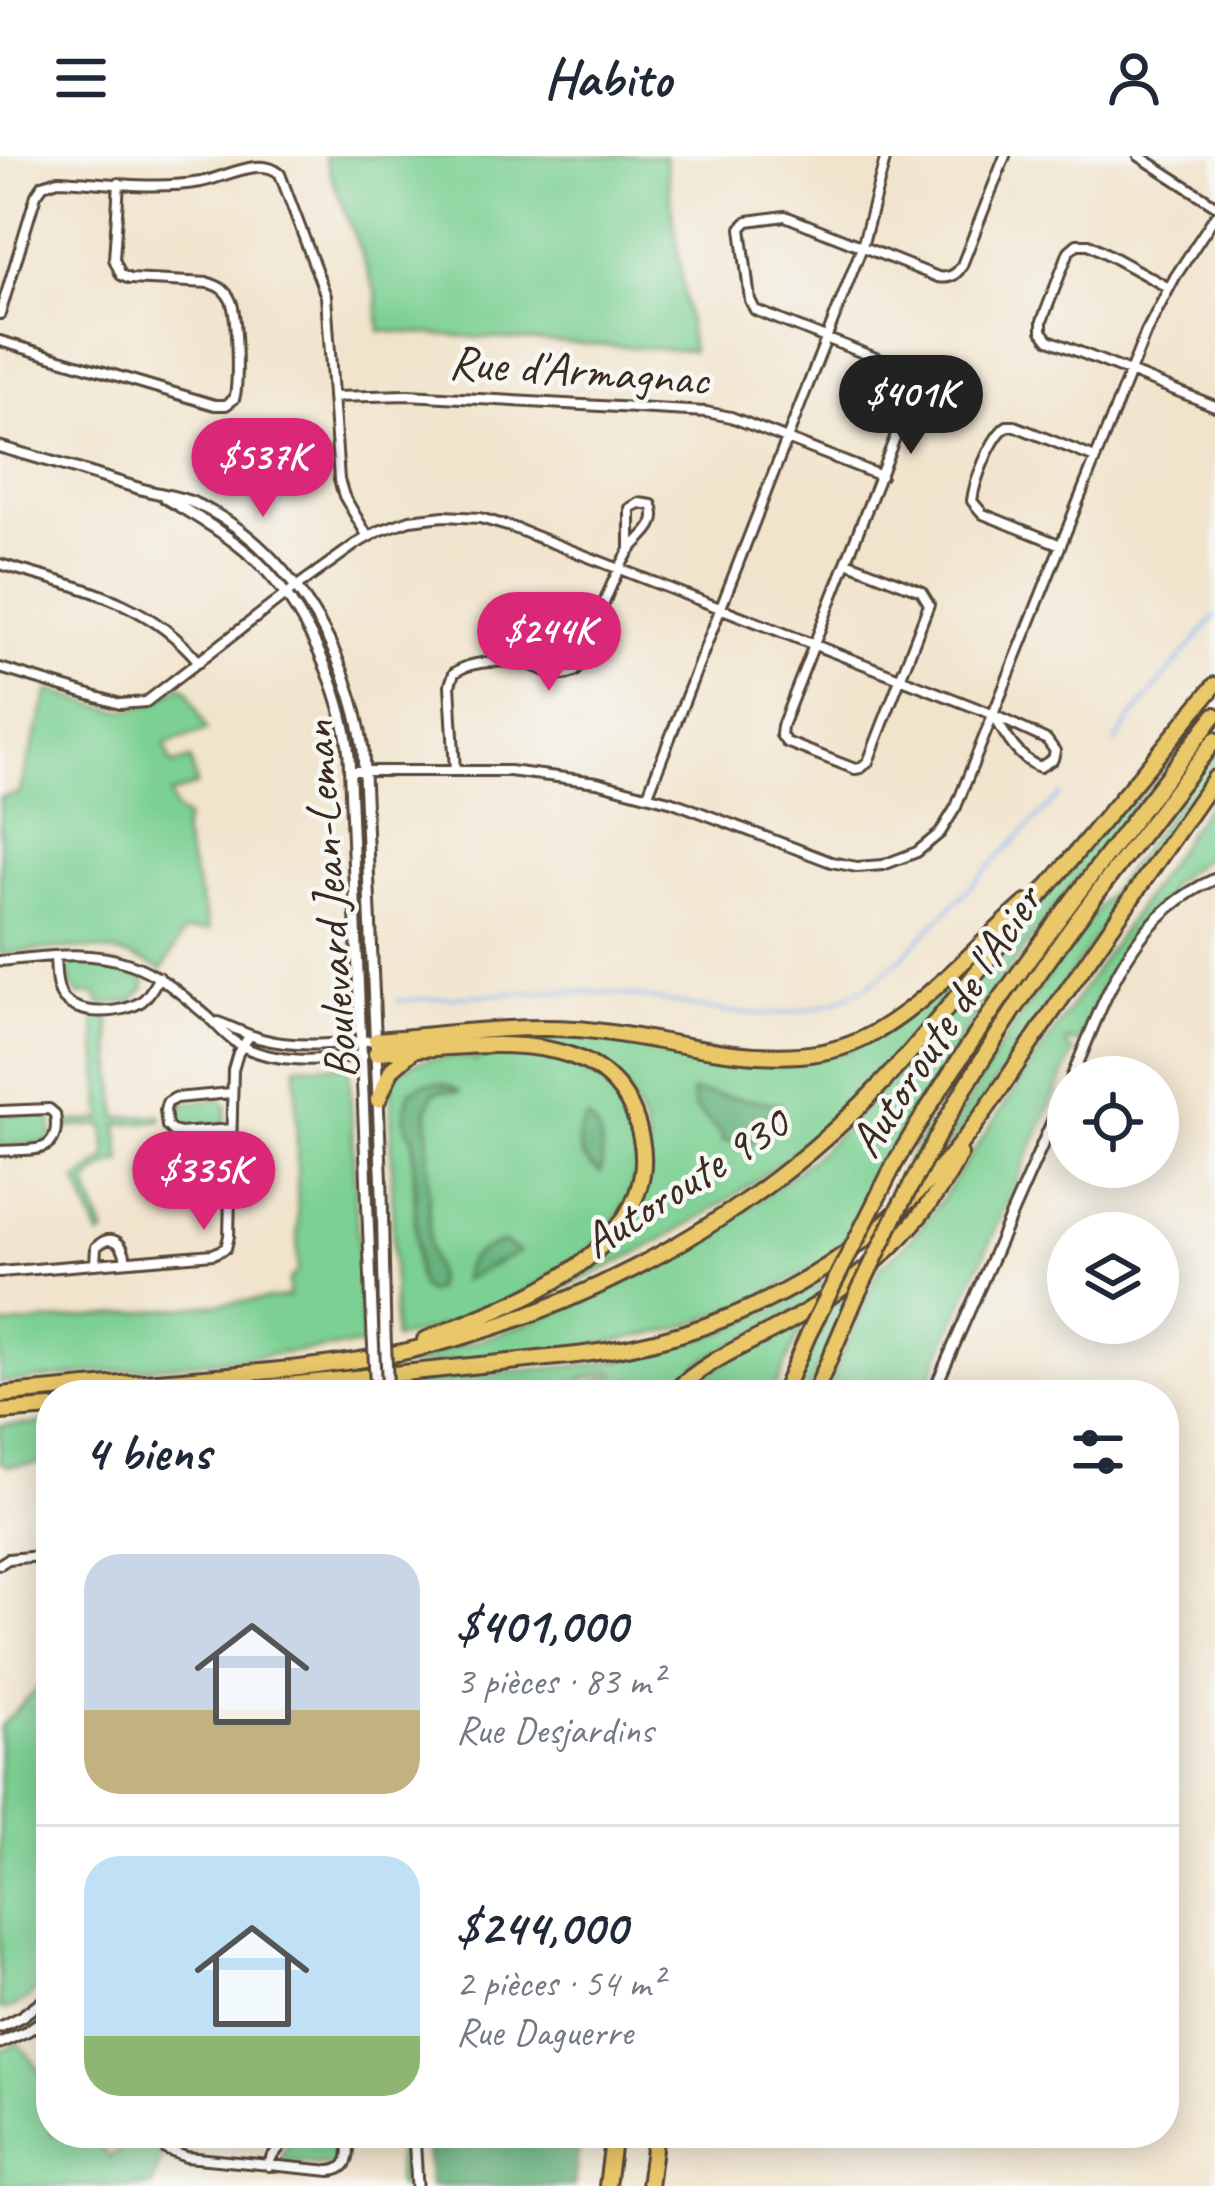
<!DOCTYPE html>
<html lang="fr">
<head>
<meta charset="utf-8">
<style>
	:root { --surface:#fff; --page:#f6f6f7; --text:#1f2937; --muted:#747a83; --line:#e0e1e3; --accent:#db2777 }
	body { margin:0; font-family:Caveat,sans-serif; background:var(--page); color:var(--text); height:100vh; display:flex; flex-direction:column; font-size:45px; white-space:nowrap }
	* { box-sizing:border-box; margin:0 }
	p { font-size:39px; color:var(--muted) }
	.icon { flex:none; width:66px; height:66px; fill:none; stroke:currentColor; stroke-width:2; stroke-linecap:round; stroke-linejoin:round }
	.map { position:relative; flex:1; overflow:hidden }
	.drawer { position:absolute; left:36px; top:1224px; width:1143px; height:768px; display:flex; flex-direction:column; background:var(--surface); border-radius:48px; box-shadow:0 6px 30px #0003 }
	.drawer>* { flex:none }
	.buttons { position:absolute; left:1047px; top:900px; display:grid; gap:24px }
	.buttons a { display:grid; place-items:center; width:132px; height:132px; border-radius:50%; background:var(--surface); box-shadow:0 6px 30px #0003; font-size:60px }
	.price { position:absolute; translate:-50% -102px; padding:0 27px; border-radius:42px; background:var(--accent); color:#fff; font-size:39px; line-height:78px; filter:drop-shadow(0 3px 6px #0008) }
	.price::after { content:''; position:absolute; left:50%; top:72px; width:36px; height:27px; margin-left:-18px; background:inherit; clip-path:polygon(0 0,100% 0,50% 100%) }
	.price.on { background:#222; color:#fff }
	ul { padding:0; list-style:none }
	li { display:flex; align-items:center; gap:36px; height:300px; padding:0 48px }
	li+li { border-top:3px solid var(--line) }
	li span { display:grid; place-items:center; flex:none; width:336px; height:240px; border-radius:36px; color:#555 }
	li>.icon { margin-inline-start:auto }
	span .icon { width:144px; height:144px; fill:#fffc; stroke-width:1 }
	li b { font-size:51px }
	h2 { display:flex; justify-content:space-between; align-items:center; height:144px; padding:0 48px; font-size:51px }
	header { display:flex; justify-content:space-between; align-items:center; height:156px; padding:0 48px; background:var(--surface); font-size:54px; font-weight:700 }
	.map>svg:first-child { display:block }
	.green { fill:#7cd093; stroke:#5c7d58; stroke-width:3; fill-rule:evenodd }
	.forest { fill:#65b27d; stroke:#506e4e; stroke-width:3 }
	.lines { fill:none; stroke-linecap:round; stroke-linejoin:round }
	.stream { stroke:#86b6f1; stroke-width:3 }
	.minor-casing { stroke:#564638; stroke-width:14 }
	.tertiary-casing { stroke:#564638; stroke-width:15 }
	.motorway-casing { stroke:#564638; stroke-width:20 }
	.minor { stroke:#fff; stroke-width:8 }
	.tertiary { stroke:#fff; stroke-width:9 }
	.motorway { stroke:#eac769; stroke-width:14 }
	.tertiary-bridge-casing { stroke:#564638; stroke-width:15; stroke-linecap:butt }
	.motorway-bridge-casing { stroke:#564638; stroke-width:20; stroke-linecap:butt }
	.tertiary-bridge { stroke:#fff; stroke-width:9 }
	.motorway-bridge { stroke:#eac769; stroke-width:14 }
	.labels { text-anchor:middle; dominant-baseline:central; stroke-width:9; stroke-linejoin:round; paint-order:stroke }
	.street-label { font-size:48px; fill:#3b2a1e; stroke:#f6f6f2 }
</style>
</head>
<body>
<header><svg class="icon" aria-label="menu" viewBox="0 0 24 24"><path d="M4 6h16M4 12h16M4 18h16"/></svg>Habito<svg class="icon" aria-label="person" viewBox="0 0 24 24"><circle cx="12" cy="8" r="4"/><path d="M4 21q1-7 8-7t8 7"/></svg></header>
<div class="map">
<svg width="1215" height="2030" viewBox="0 0 1215 2030">
	<rect width="100%" height="100%" fill="#f6f6f2"/>
	<filter id="ink" filterUnits="userSpaceOnUse"><feTurbulence type="fractalNoise" baseFrequency=".00833" numOctaves="2"/><feDisplacementMap in="SourceGraphic" scale="24" xChannelSelector="R" yChannelSelector="G"/><feConvolveMatrix kernelMatrix="1 2 1 2 8 2 1 2 1" color-interpolation-filters="sRGB"/></filter>
	<filter id="wash" filterUnits="userSpaceOnUse"><feTurbulence type="fractalNoise" baseFrequency=".004" numOctaves="4" result="noise"/><feDisplacementMap in="SourceGraphic" scale="48" xChannelSelector="R" yChannelSelector="G"/><feGaussianBlur stdDeviation="2.7" result="paint"/><feColorMatrix in="noise" values="0 0 0 0 0 0 0 0 0 0 0 0 0 0 0 0 0 1.4 0 .05"/><feComposite in="paint" operator="in"/></filter>
	<g filter="url(#wash)">
		<rect width="100%" height="100%" fill="#f1e4cd"/>
		<path class="green" d="M324,0H665L692,195L380,175L376,137Z
			M181,529L188,534L207,574L165,588L172,609L190,603L197,629L170,639L175,654L186,663L182,677L209,774L184,776L162,814C109,785 57,792 0,798V641L19,638L49,534C107,551 128,571 181,529Z
			M1183,577L1187,581L1050,757L974,863L912,961L838,1095L808,1115L747,1148L674,1174L562,1194L395,1211V1206C570,1167 716,1093 848,970Z
			M1215,597V610L963,972L927,1016L995,899L1057,806Z
			M1215,637V687L1207,700L1171,727L1167,733L1169,738C1120,781 1103,830 1078,888L1068,884L1066,890L1074,896L922,1239H824L880,1111L905,1089L933,1055Z
			M981,797C932,855 885,916 828,967C734,1051 624,1110 507,1156L617,1081L649,993L643,966L628,936L539,886L504,883L468,885L467,881L570,877L755,904L795,906L847,895ZM693,936L779,948V949C759,966 751,981 722,979L694,951Z
			M84,805C105,807 129,809 145,824V832L132,845L100,849L97,838L79,839L70,829L68,806Z
			M109,859L118,961L161,959V965L118,968L122,1006C109,1008 92,1018 87,1030L105,1078L99,1081L77,1025L107,1002L104,969L62,972L61,967L103,963L94,860Z
			M512,894C545,897 580,905 606,928C657,973 639,1049 593,1090C544,1134 458,1169 394,1183L391,927C407,898 443,903 472,900L474,905L478,904V898ZM423,928H445L460,936L441,934L434,937L428,952L429,1090L436,1119L435,1133L417,1119L416,1107L413,982Z
			M349,909L363,1189L0,1227V1170L288,1141L289,1124L298,1115L296,910Z
			M221,943L227,950L224,967L212,969L208,966L207,969L176,972L172,969L170,956L171,949Z
			M39,956L46,957L51,963L52,980L47,986L0,990V959Z
			M935,969L889,1055L872,1068L927,970Z
			M824,1125L813,1146L710,1200L679,1222L663,1239H605L637,1226L634,1224L603,1236L595,1226L616,1218L612,1215L584,1223L557,1239H467L424,1232H396L395,1226L594,1208L640,1201L725,1175L779,1151Z
			M851,1134L807,1239H792L833,1146Z
			M805,1165L772,1239H679L716,1211Z
			M51,1267V1306L8,1310L0,1305V1270Z
			M51,1519V1821L25,1845L7,1854L0,1853V1571Z
			M19,1887L51,1929V1977H89L110,2002L143,1977L163,1998L151,2030H0V1895Z
			M298,1977H343L342,2005L332,2010L284,2005L282,1997Z
			M396,1977H408L411,2030H398Z"/>
		<path class="forest" d="M437,927L451,930L461,936L441,934L434,937L428,952L429,1090L436,1119L435,1133L427,1137L420,1131L417,1119L414,982C401,969 404,952 410,935L423,928Z
			M692,936L781,948L749,975L754,984L748,990L740,980L735,985H722V978L694,951Z
			M588,962C604,977 603,996 601,1017C579,1005 571,982 588,962Z
			M503,1086L519,1096L463,1124C465,1096 481,1095 503,1086Z
			M427,1977H580L574,2030H429Z"/>
		<g class="lines">
			<path class="stream" d="M1116,586L1130,564L1215,460
				M397,845C461,841 524,834 588,836C686,839 772,887 865,831C893,814 915,787 939,763C979,722 1019,680 1060,639"/>
		</g>
	</g>
	<g filter="url(#ink)">
		<g class="lines">
			<g class="minor-casing">
				<path id="minor" d="M1139,0L1215,49
					M1169,132L1089,88H1077L1069,95L1042,165V175L1049,184L1215,250
					M0,158L36,39L43,29L58,24C104,26 155,34 201,26C226,21 260,0 280,18L326,140L339,324L344,340L368,381
					M0,185L215,249H226L234,243C239,229 237,159 231,145C226,134 219,130 209,127L130,123L121,119L114,103L119,27
					M333,241L408,239L706,256L731,261L881,320
					M1061,389L983,358L972,345C974,326 991,281 1007,270H1015L1095,302
					M847,406L921,435L929,448L868,606L861,612L855,613L786,586L781,579L782,570L914,233L915,224L906,214L755,154L750,144L741,72L748,65L785,60L938,121C949,123 957,119 962,109L1005,0
					M0,408C75,431 146,442 199,506
					M0,512L120,548L146,546L285,439L356,388L379,375L410,364L444,360L480,362L514,372L987,556L1047,584L1055,595L1053,603L1040,611C1019,604 1005,579 994,560
					M350,615H509L597,626L673,646L831,706L857,711L883,709L917,696L940,677L956,651L1146,176L1175,121L1215,60
					M455,615L450,529L454,517C473,503 508,504 530,509C542,512 556,522 568,518C577,516 578,513 582,506C596,470 608,430 628,397C639,380 661,372 652,349L639,347L630,352V394
					M648,638L862,91L886,0
					M55,800C56,813 55,828 61,839C74,861 123,859 142,845C150,839 154,829 159,821
					M0,805C43,801 88,793 130,808C160,818 183,840 207,860C216,868 224,879 235,886C271,909 322,905 363,899
					M218,866C232,871 247,879 262,883C300,893 337,887 376,884
					M0,955L49,953L55,958C62,1001 32,992 0,995
					M231,973L180,977L172,975L167,970L165,954L167,947L175,942L231,937
					M95,1108L96,1091C112,1076 124,1087 126,1105
					M0,1116L213,1098L226,1092L229,1080L233,914L238,897L250,879
					M0,1408L8,1403L51,1399
					M151,1977L167,1994L186,2001L331,2015C353,2013 349,1994 348,1977
					M269,2010L271,2002L291,1977"/>
			</g>
			<g class="tertiary-casing">
				<path id="tertiary" d="M0,291C47,304 94,318 141,333C158,338 177,340 194,347C287,388 350,496 363,594L382,1036L385,1178
					M165,342C198,361 230,380 258,406C305,452 343,535 349,600L373,1180
					M1072,921C1107,840 1128,762 1215,723
					M932,1239L1068,930
					M0,1871L22,1860L51,1838
					M0,1887L27,1875L51,1859
					M414,1977L417,2030"/>
			</g>
			<g class="motorway-casing">
				<path id="motorway" d="M376,884C442,879 510,869 576,873C664,879 774,921 856,886C917,860 975,791 1026,747
					M376,897C400,893 425,893 449,891C527,885 623,886 641,983C649,1020 634,1056 608,1083C561,1134 488,1157 425,1184
					M378,944L392,913L415,893
					M943,970C1020,831 1118,709 1215,584
					M895,1007C989,846 1101,706 1215,559
					M0,1239C72,1232 145,1226 217,1220C281,1214 344,1209 407,1195C562,1160 712,1084 831,977C894,921 946,853 1000,788C1072,702 1144,616 1215,529
					M192,1239L577,1199C723,1182 852,1116 947,1004C985,960 1015,910 1048,862C1104,782 1159,702 1215,622
					M271,1239L380,1236L438,1239
					M671,1239C703,1206 742,1191 781,1170C857,1129 921,1075 960,998
					M782,1239L809,1177
					M814,1239L856,1141
					M0,1256L51,1252
					M607,2030L614,1977
					M649,2030L656,1977"/>
			</g>
			<use href="#minor" class="minor"/>
			<use href="#tertiary" class="tertiary"/>
			<use href="#motorway" class="motorway"/>
			<g class="tertiary-bridge-casing">
				<path id="tertiary-bridge" d="M385,1178L388,1239
					M373,1180L376,1239"/>
			</g>
			<g class="motorway-bridge-casing">
				<path id="motorway-bridge" d="M856,1141L899,1052L943,970
					M809,1177L895,1007"/>
			</g>
			<use href="#tertiary-bridge" class="tertiary-bridge"/>
			<use href="#motorway-bridge" class="motorway-bridge"/>
		</g>
	</g>
	<g class="labels">
		<g class="street-label">
			<text transform="translate(579 214) rotate(4)">Rue d'Armagnac</text>
			<text transform="translate(329 744) rotate(-94)">Boulevard Jean-Leman</text>
			<text transform="translate(945 865) rotate(-57)">Autoroute de l'Acier</text>
			<text transform="translate(685 1026) rotate(-33)">Autoroute 930</text>
		</g>
	</g>
</svg>
<div class="buttons">
<a><svg class="icon" aria-label="locate" viewBox="0 0 24 24"><circle cx="12" cy="12" r="6"/><path d="M12 2v4M12 18v4M2 12h4M18 12h4"/></svg></a>
<a><svg class="icon" aria-label="layers" viewBox="0 0 24 24"><path d="M12 4l9 5-9 5-9-5zM3 14l9 5 9-5"/></svg></a>
</div>
<b class="price on" style="left:911px;top:301px">$401K</b>
<b class="price" style="left:263px;top:364px">$537K</b>
<b class="price" style="left:549px;top:538px">$244K</b>
<b class="price" style="left:204px;top:1077px">$335K</b>
<section class="drawer">
<h2>4 biens<svg class="icon" aria-label="filters" viewBox="0 0 24 24"><path d="M4 7h16M4 17h16"/><circle cx="9" cy="7" r="2"/><circle cx="15" cy="17" r="2"/></svg></h2>
<ul>
<li><span style="background:linear-gradient(#c9d6e8 65%,#c2b280 0)"><svg class="icon" aria-label="home" viewBox="0 0 24 24"><path d="M3 11l9-7 9 7M6 9v11h12V9"/></svg></span><div><b>$401,000</b><p>3 pièces · 83 m²</p><p>Rue Desjardins</p></div></li>
<li><span style="background:linear-gradient(#bfe0f5 75%,#8fb573 0)"><svg class="icon" aria-label="home" viewBox="0 0 24 24"><path d="M3 11l9-7 9 7M6 9v11h12V9"/></svg></span><div><b>$244,000</b><p>2 pièces · 54 m²</p><p>Rue Daguerre</p></div></li>
</ul>
</section>
</div>
</body>
</html>
